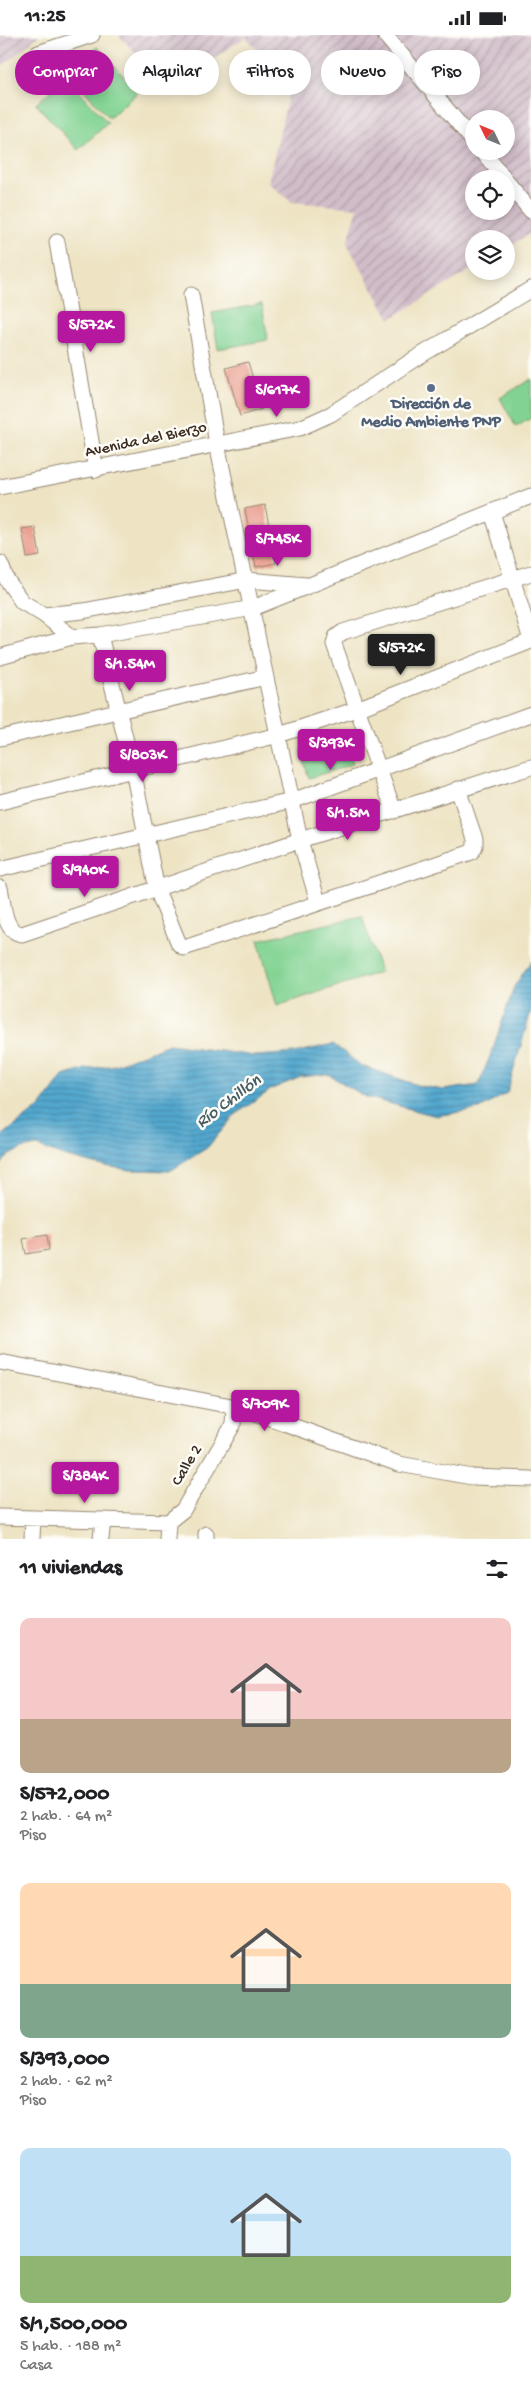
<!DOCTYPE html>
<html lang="es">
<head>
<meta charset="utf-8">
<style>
	:root { --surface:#fff; --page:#f6f6f6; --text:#202124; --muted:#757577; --accent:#b5179e }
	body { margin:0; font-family:"Gochi Hand",sans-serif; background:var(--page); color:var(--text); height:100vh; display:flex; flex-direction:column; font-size:19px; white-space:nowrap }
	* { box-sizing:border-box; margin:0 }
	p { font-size:16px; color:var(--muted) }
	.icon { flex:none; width:28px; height:28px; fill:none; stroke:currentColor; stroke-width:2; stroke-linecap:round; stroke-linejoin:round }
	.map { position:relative; height:1504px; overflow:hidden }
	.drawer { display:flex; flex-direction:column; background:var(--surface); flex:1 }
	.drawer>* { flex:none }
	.banner { position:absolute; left:15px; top:15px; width:501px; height:45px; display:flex; gap:10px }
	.needle { width:32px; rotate:313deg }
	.tools { position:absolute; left:465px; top:75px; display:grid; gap:10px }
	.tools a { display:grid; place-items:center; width:50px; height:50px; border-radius:50%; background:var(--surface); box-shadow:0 2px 12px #0003; font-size:25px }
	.price { position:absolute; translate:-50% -42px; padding:0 11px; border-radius:5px; background:var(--accent); color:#fff; font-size:16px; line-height:32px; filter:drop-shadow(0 1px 2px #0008) }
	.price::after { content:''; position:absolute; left:50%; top:30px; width:15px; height:11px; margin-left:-8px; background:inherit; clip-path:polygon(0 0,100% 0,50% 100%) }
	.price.selected { background:#222; color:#fff }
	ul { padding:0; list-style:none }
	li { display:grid; align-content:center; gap:10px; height:265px; padding:0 20px }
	li span { display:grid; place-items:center; height:155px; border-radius:10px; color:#555 }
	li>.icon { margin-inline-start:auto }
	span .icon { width:90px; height:90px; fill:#fffc; stroke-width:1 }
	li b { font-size:21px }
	h2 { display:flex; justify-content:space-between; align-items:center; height:60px; padding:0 20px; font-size:21px }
	.pill { padding:0 18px; border-radius:22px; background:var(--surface); box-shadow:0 2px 12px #0003; font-size:18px; line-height:45px }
	.pill.selected { background:var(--accent); color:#fff }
	.status { display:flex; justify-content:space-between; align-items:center; height:35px; padding:0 25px; background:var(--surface); direction:ltr }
	.status svg { height:14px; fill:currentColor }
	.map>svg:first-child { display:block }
	.industrial { fill:url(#industrial-furrows); fill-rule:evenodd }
	.grass { fill:#82d393; stroke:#5e7e58 }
	.water { fill:url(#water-rules); stroke:#466876 }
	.building { fill:#e99687 }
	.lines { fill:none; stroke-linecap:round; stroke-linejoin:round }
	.minor-casing { stroke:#948771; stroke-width:17 }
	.minor { stroke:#fff; stroke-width:15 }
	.service-dot { fill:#5c6f8a; stroke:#fdfcf7; stroke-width:2 }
	.labels { text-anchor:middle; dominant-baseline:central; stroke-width:5; stroke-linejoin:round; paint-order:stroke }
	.service-label { font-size:16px; font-weight:bold; fill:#4e5e75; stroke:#fdfcf7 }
	.street-label { font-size:16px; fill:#3b2a1e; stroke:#fdfcf7 }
	.water-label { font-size:18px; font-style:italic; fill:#445c64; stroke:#fdfcf7 }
</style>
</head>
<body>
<div class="status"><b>11:25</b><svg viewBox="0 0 49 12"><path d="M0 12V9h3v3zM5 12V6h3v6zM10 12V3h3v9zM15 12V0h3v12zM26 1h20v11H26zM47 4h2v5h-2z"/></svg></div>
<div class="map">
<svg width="531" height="1504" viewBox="0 0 531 1504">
	<defs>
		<pattern id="industrial-furrows" width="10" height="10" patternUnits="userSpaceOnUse" patternTransform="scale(1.25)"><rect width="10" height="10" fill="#d1bdc9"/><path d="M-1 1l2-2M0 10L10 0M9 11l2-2" fill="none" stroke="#ab9aa3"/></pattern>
		<pattern id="water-rules" width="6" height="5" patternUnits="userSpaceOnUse" patternTransform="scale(1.25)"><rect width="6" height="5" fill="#52a7ce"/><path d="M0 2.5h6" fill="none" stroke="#4588a7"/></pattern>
	</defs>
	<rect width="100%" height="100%" fill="#fdfcf7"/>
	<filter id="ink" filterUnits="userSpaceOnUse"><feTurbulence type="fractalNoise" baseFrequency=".02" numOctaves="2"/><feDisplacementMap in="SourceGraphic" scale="10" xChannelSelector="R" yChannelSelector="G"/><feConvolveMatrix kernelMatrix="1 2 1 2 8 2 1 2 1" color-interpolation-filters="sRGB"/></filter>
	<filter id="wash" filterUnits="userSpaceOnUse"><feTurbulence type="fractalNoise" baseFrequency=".0096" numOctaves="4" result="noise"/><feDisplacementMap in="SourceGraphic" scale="20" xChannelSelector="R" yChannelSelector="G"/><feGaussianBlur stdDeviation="1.12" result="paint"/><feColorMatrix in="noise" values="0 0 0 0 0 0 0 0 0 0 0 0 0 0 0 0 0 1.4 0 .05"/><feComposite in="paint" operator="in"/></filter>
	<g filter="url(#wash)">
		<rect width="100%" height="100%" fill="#eee4c4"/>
		<path class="industrial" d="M0,0H39L0,33Z
			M118,0H531V198L506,213V204H474V233L390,284L347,209L358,173L292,167L268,148L290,52L246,2L170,51ZM474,84H506V116H474ZM474,144H506V176H474Z"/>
		<path class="grass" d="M97,12L138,57L109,83L68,38Z
			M66,42L108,88L78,115L36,69Z
			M262,269L268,305L218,314L212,278Z
			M531,344V383L516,392L500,363Z
			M344,702L353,729L309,743L301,716Z
			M362,881L380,937L277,971L258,905Z"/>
		<path class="water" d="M531,926V976L507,1058L480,1074L436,1081L366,1062L327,1039L301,1042L272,1054L235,1080L207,1113L170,1136L130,1135L98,1130L63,1121L37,1111L22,1114L9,1120L0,1131V1102L40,1072L63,1041L86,1034L115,1030L169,1009L255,1021L294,1018L333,1009L362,1031L417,1050L443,1055L478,1050L491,1019L514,952Z"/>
		<g id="blocks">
			<path class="building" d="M248,327L262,374L240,381L226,333Z
				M265,470L276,528L256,532L245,474Z
				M35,492L40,521L27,523L22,494Z
				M47,1200L49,1215L26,1219L23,1204Z"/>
		</g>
	</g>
	<g filter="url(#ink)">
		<use href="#blocks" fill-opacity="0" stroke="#948771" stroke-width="1"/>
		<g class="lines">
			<g class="minor-casing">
				<path id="minor" d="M385,0L474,107
					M38,18L92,0
					M482,116L505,144
					M506,146L531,176
					M57,207L96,435
					M191,260L217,409L300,805L318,867
					M0,452L300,393L331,379L413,325L531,254
					M492,477L531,605
					M0,528L7,545L22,567L44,580L72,602L100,600L253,573L531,461
					M44,580L83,576L247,545L306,550
					M100,600L133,735L157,855L179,909L184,913L472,817L475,811V804L458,754
					M0,622L72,602
					M0,703L266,642
					M0,767L279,700L357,674L531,606
					M394,776L334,609L336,602L343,597L531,538
					M0,834L292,766L531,679
					M0,853C4,869 3,897 22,899L300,805L531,732
					M0,1327L242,1373L399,1429L472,1442L531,1444
					M0,1482L168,1487
					M32,1504L33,1483
					M101,1504L103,1485
					M167,1504L168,1487L183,1475L233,1390L234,1372
					M206,1504V1499"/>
			</g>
			<use href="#minor" class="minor"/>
		</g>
	</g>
	<circle class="service-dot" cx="431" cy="353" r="5"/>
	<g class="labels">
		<g class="service-label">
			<text x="431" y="370">Dirección de<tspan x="431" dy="18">Medio Ambiente PNP</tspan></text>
		</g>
		<g class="street-label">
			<text transform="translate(146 406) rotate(-12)">Avenida del Bierzo</text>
			<text transform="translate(188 1431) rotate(-59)">Calle 2</text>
		</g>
		<g class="water-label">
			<text transform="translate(229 1067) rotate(-37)">Río Chillón</text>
		</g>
	</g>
</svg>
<div class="tools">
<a><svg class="needle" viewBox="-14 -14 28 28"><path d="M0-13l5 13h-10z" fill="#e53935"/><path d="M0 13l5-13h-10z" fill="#757577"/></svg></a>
<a><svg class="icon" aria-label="locate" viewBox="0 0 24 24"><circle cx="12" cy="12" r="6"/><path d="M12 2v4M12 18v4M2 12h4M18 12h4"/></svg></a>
<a><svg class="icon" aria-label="layers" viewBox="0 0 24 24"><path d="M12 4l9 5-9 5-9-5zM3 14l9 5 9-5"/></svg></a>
</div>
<b class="price" style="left:91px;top:318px">S/572K</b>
<b class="price" style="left:277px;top:383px">S/617K</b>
<b class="price" style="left:278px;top:532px">S/745K</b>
<b class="price selected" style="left:401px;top:641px">S/572K</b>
<b class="price" style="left:130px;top:657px">S/1.54M</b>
<b class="price" style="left:331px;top:736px">S/393K</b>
<b class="price" style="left:143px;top:748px">S/803K</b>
<b class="price" style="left:348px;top:806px">S/1.5M</b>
<b class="price" style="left:85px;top:863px">S/940K</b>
<b class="price" style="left:265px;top:1397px">S/709K</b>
<b class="price" style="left:85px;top:1469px">S/384K</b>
<div class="banner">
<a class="pill selected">Comprar</a>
<a class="pill">Alquilar</a>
<a class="pill">Filtros</a>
<a class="pill">Nuevo</a>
<a class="pill">Piso</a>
</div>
</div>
<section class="drawer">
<h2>11 viviendas<svg class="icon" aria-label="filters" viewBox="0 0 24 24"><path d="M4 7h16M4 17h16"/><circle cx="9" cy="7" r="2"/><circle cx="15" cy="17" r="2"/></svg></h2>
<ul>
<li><span style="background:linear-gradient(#f6c9c9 65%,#b9a48a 0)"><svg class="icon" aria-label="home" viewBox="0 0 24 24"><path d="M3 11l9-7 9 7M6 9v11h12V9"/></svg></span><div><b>S/572,000</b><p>2 hab. · 64 m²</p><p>Piso</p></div></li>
<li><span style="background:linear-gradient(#ffd9b3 65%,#7fa58c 0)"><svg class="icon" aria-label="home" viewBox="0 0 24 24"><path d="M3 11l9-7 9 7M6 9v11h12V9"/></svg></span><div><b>S/393,000</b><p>2 hab. · 62 m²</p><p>Piso</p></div></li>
<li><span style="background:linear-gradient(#bfe0f5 70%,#8fb573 0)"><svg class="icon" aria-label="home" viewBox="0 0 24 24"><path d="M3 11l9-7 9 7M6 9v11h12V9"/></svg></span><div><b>S/1,500,000</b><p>5 hab. · 188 m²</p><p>Casa</p></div></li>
</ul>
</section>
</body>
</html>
